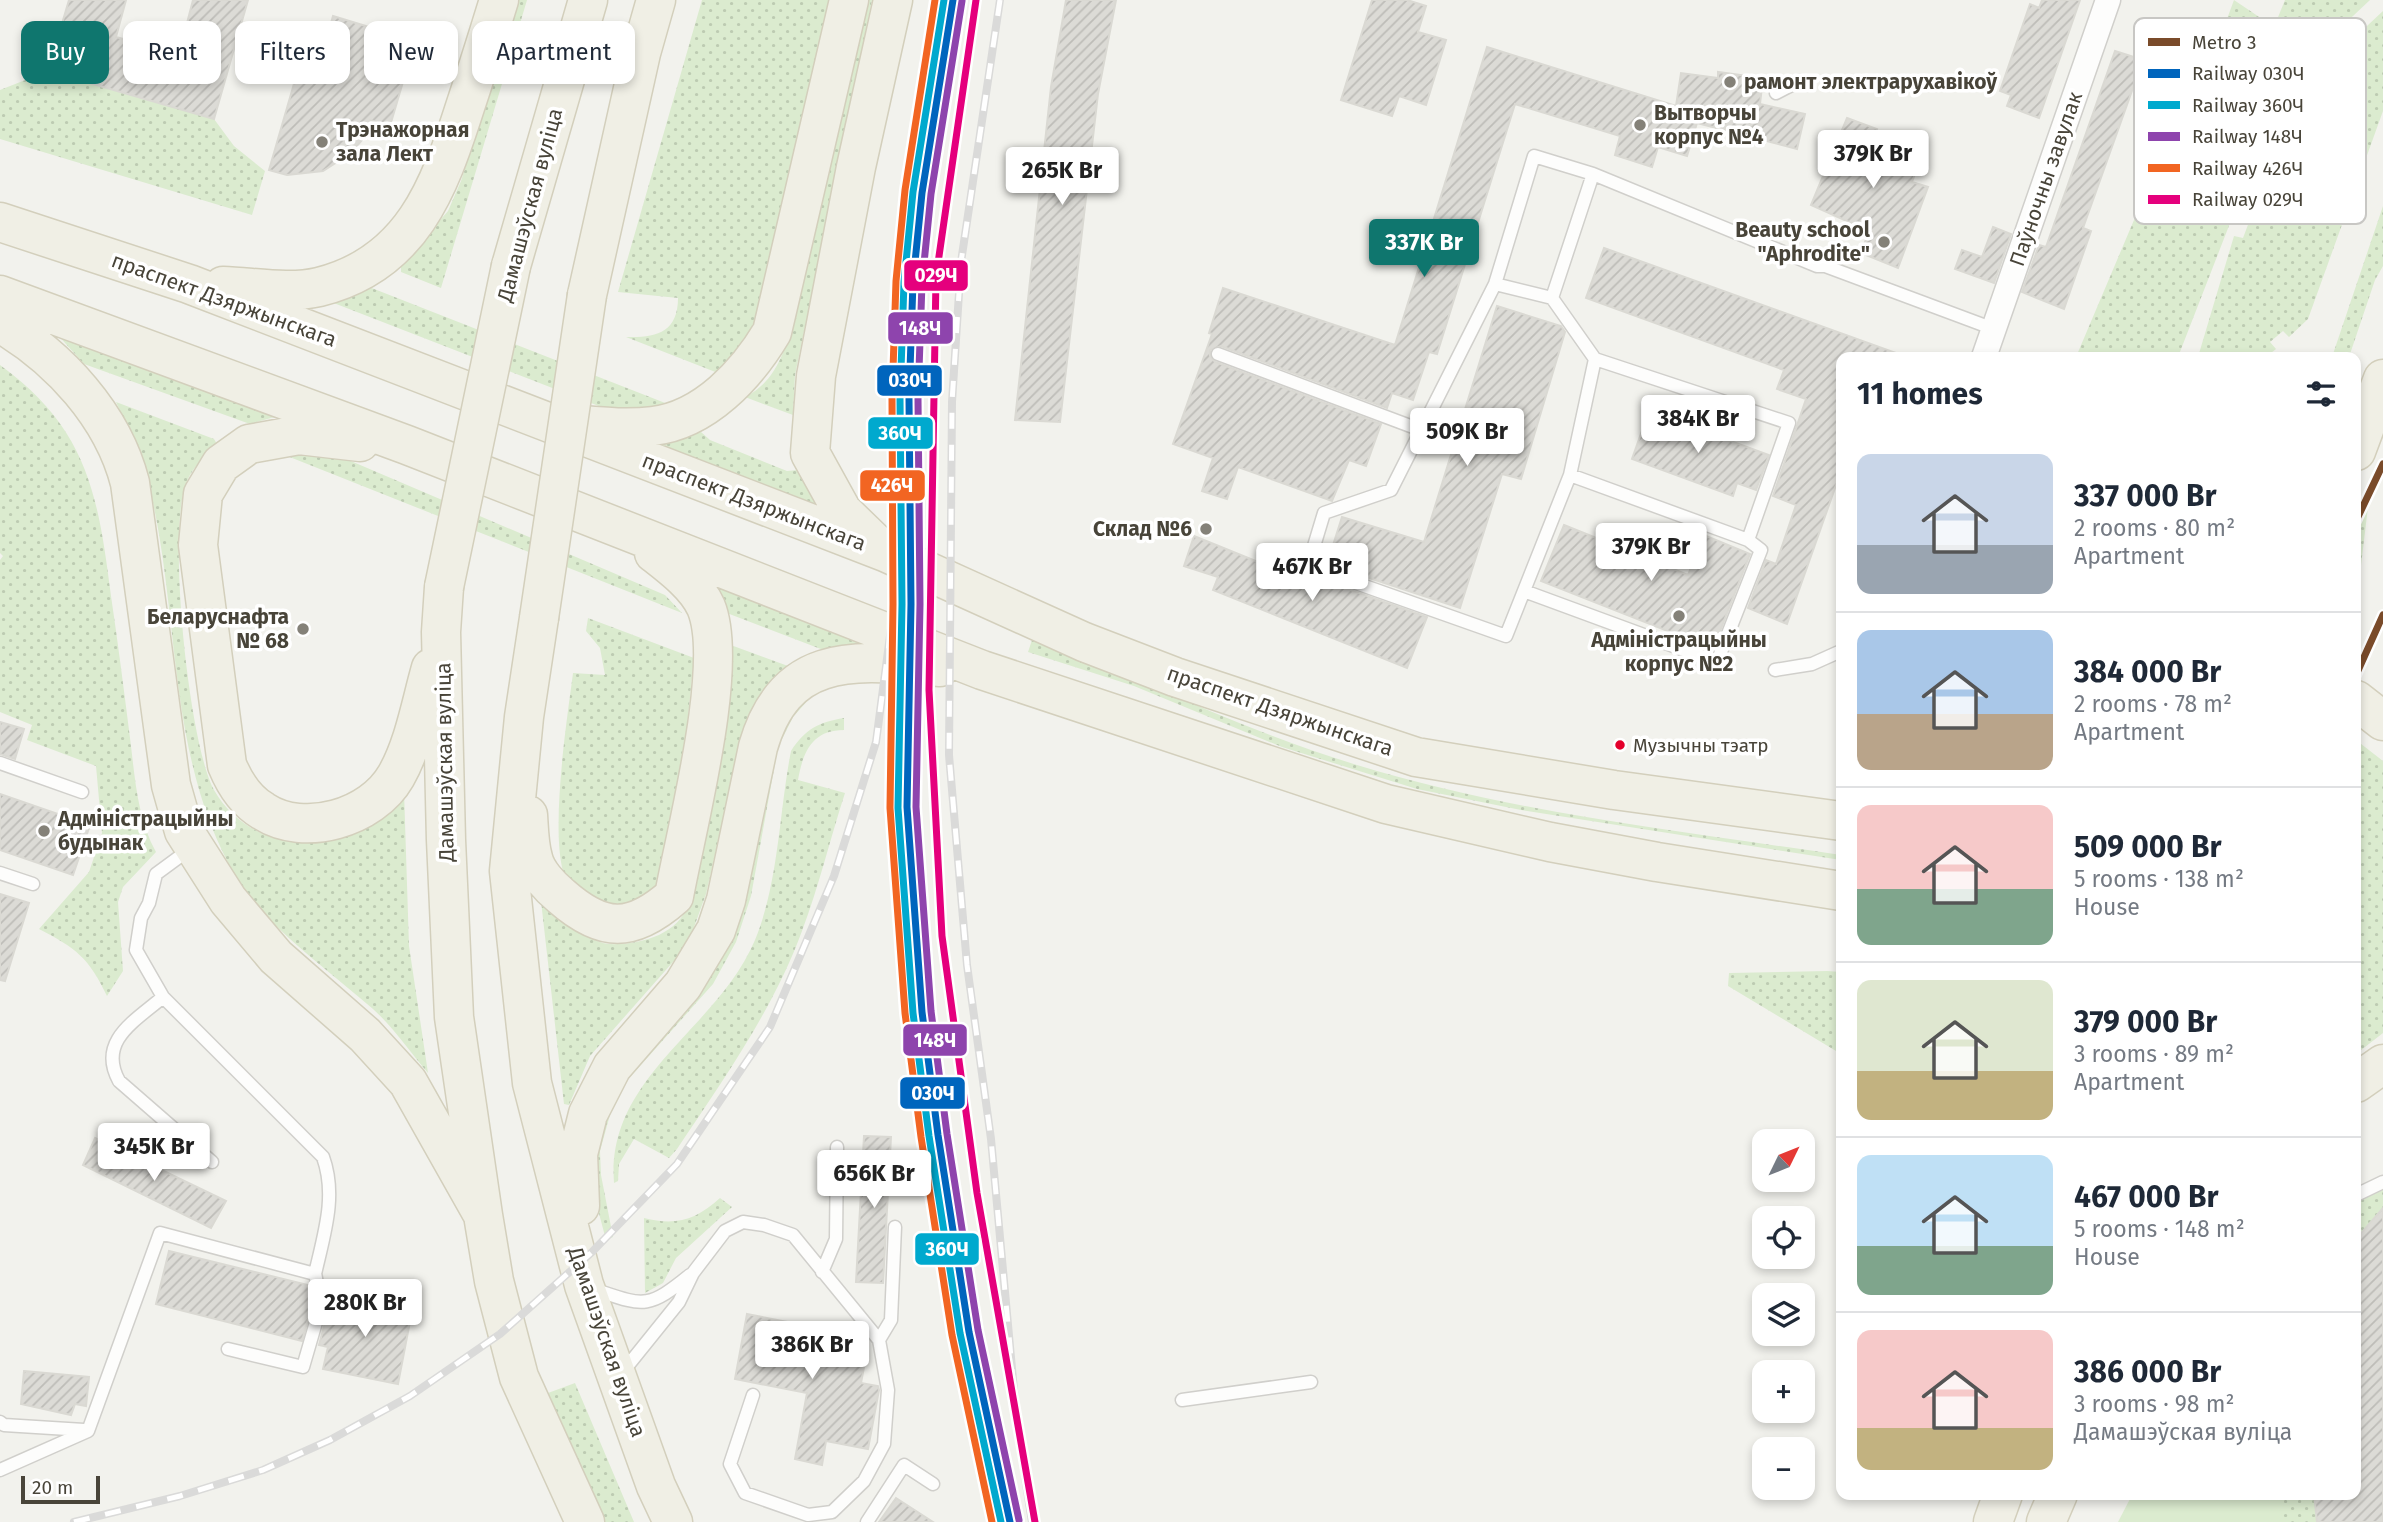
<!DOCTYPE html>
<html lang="en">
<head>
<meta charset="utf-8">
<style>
	:root { --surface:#fff; --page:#f2f2f3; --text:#1f2937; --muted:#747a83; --line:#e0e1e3; --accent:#0f766e }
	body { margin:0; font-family:"Fira Sans",sans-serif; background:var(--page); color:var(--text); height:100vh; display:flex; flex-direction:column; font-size:26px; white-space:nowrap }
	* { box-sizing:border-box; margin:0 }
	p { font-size:23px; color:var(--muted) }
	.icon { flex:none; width:38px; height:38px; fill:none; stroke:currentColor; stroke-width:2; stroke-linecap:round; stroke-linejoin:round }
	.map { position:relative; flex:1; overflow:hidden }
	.details { position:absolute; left:1836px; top:352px; width:525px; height:1148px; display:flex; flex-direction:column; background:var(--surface); border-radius:14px; box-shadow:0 4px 10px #0003 }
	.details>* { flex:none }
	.top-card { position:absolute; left:21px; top:21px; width:665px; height:63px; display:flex; gap:14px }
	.needle { width:46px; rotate:47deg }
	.fabs { position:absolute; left:1752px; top:1129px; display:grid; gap:14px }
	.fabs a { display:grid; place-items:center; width:63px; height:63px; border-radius:14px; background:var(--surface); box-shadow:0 4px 10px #0003; font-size:35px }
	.scale { position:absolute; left:21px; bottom:18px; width:79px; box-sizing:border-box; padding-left:7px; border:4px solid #484439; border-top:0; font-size:19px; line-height:24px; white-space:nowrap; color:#484439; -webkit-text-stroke:5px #fff; paint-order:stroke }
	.price { position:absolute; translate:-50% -60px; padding:0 16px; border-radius:7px; background:#fff; color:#222; font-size:23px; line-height:46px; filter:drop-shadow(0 2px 4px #0008) }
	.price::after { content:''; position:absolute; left:50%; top:42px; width:21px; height:16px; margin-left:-10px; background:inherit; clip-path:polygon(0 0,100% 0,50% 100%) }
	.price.current { background:var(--accent); color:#fff }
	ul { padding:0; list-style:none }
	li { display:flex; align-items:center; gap:21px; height:175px; padding:0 21px }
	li+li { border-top:2px solid var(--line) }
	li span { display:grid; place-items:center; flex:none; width:196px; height:140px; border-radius:14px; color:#555 }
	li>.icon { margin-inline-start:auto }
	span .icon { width:84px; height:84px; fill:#fffc; stroke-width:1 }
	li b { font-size:30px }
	h2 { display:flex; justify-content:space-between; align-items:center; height:84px; padding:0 21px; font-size:30px }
	.tag { padding:0 24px; border-radius:14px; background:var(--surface); box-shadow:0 4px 10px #0003; font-size:24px; line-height:63px }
	.tag.current { background:var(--accent); color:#fff }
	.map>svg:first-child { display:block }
	.grass { fill:url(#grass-dots) }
	.park { fill:#dbebcf }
	.building { fill:url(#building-hatch); stroke:#dad9d3; stroke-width:2 }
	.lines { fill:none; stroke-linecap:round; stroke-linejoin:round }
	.service-casing { stroke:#d0cfcb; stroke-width:15 }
	.minor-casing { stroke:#d0cfcb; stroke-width:27 }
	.primary-casing { stroke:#d3cfbc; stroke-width:41 }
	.service { stroke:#fdfdfc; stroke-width:12 }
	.minor { stroke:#fdfdfc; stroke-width:24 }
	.primary { stroke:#f0efe5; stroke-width:38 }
	.rail-casing { stroke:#dadad9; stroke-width:8 }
	.rail { stroke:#fff; stroke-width:5; stroke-dasharray:16; stroke-linecap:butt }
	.primary-bridge-casing { stroke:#d3cfbc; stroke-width:41; stroke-linecap:butt }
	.primary-bridge { stroke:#f0efe5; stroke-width:38 }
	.rail-1-casing { stroke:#fff; stroke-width:12 }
	.rail-2-casing { stroke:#fff; stroke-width:12 }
	.rail-3-casing { stroke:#fff; stroke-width:12 }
	.rail-4-casing { stroke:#fff; stroke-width:12 }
	.rail-5-casing { stroke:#fff; stroke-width:12 }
	.rail-1 { stroke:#0065bd; stroke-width:7 }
	.rail-2 { stroke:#00a9ce; stroke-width:7 }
	.rail-3 { stroke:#8e44ad; stroke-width:7 }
	.rail-4 { stroke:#f26522; stroke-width:7 }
	.rail-5 { stroke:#e5007d; stroke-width:7 }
	.metro-1-casing { stroke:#fff; stroke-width:12 }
	.metro-1 { stroke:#7a4b2a; stroke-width:7 }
	.poi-dot { fill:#848178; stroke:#fff; stroke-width:2.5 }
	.bus-dot { fill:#e4002b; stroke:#fff; stroke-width:2.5 }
	.labels { text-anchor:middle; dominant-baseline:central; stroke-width:7; stroke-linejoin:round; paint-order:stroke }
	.bus-label { font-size:19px; fill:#484439; stroke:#fff; text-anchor:start }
	.poi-label { font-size:21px; font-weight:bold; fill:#484439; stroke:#fff; text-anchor:start }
	.street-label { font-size:21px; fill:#484439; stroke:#fff }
	.key { fill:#fff; stroke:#c8c7c4; stroke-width:2 }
	.key-label { font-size:19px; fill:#484439 }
	.line-badge { stroke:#fff; stroke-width:2.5 }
	.badge-label { font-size:19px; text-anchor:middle; font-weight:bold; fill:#fff }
</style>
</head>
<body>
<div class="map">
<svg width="2383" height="1522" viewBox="0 0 2383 1522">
	<defs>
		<pattern id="grass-dots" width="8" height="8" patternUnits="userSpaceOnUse" patternTransform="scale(1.75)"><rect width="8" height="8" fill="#dbebcf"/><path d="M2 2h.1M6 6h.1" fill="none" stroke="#bdcbb2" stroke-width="1.8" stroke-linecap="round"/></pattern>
		<pattern id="building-hatch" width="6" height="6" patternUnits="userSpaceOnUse" patternTransform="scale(1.75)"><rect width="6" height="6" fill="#dcdbd6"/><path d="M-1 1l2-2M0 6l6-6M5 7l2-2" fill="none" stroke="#bebdb8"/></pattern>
	</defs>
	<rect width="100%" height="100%" fill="#f2f2ed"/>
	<path class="grass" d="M518,0H527L441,288L401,272V265L448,211L461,181Z
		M702,0H834L761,329L723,375L626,337C655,338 678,333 678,298L618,292Z
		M862,0H872L795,375L793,415L745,397C776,382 784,351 795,320Z
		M2234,0L2274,27L2285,0H2370L2286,79L2178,357H2076L2145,194L2200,92Z
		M2383,11V111L2308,319L2289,337L2283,331L2270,342L2276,349L2266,357H2198L2234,236L2243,238L2249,222L2242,218L2252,195L2259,198L2265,181L2257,177L2293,95Z
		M48,71L214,119L234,146L265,171L252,215L0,139V90Z
		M2383,206V266L2375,280L2349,357H2332Z
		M364,285L678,408L627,417L326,300Z
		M56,333L278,416L250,424L84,364Z
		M0,365C88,429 98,495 111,596C118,643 124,691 130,738C135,777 137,818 156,852L123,887L118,902L123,971L107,996C89,958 76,948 39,929L89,872L102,833L96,766L27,740L32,725L0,712V560L3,556L0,553Z
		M116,402L214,439L217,444C206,455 193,467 187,481C166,528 189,745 214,790C235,827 275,846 317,842C333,840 387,801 404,791L409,946L428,1073C410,1052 394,1028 373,1009C334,975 264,924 239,882C159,751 185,591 139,450C133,434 123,418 116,402Z
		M701,432L710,440L787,471L798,470L823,511L651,445Z
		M262,446L318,447L665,595L682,613Z
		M2371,482L2356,607V612V538Z
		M697,578L857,639L856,645L826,651L719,610Z
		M588,618L694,658L685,746L655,898L605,910C595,903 577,895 570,886C545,856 568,714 573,673L605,675L600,648L586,631Z
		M1034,634C1140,680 1246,731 1357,765C1514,813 1680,831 1841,855V860L1521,810L1417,789L1282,747L1134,686L1028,652Z
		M728,644L788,666L766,687L741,739L706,894L693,930L680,954L590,1056L569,1105L564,1104L541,901C559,920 577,935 603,943C611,945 622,944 630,943C665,938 687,922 695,888Z
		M809,699L793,717L778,747L751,896L736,942L713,984L624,1084L613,1104L600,1151L601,1175L613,1237L606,1240L592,1187L599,1114L676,1010L775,722Z
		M844,718V730C812,730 803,752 798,780L845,793C830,839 819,886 802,931C773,1010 723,1080 677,1149L669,1158L634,1139L619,1164L618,1181L614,1183C606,1076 717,1030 755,940C779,881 779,812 791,751C805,729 819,722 844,718Z
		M2356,740L2383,761V1033L2356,1054Z
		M1827,971L1841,972V1054L1728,986L1729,973Z
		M2383,1188V1213L2372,1244L2356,1225V1200Z
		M720,1198L732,1207L676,1258L663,1283L645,1293L644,1218C676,1226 696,1220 720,1198Z
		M575,1383L634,1522H601L548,1393Z
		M2234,1495H2314L2317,1522H2242Z"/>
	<path class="park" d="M2132,1495V1494L2285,1495L2280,1522H2118Z"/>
	<path class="building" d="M69,0H126L116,37L179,54L193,0H248L214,119L48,71Z
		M1066,0H1116L1098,94L1060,422L1015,420L1051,87Z
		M1372,0H1407L1426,6L1418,32L1446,40L1426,105L1399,96L1392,116L1341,100Z
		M2042,0H2080L2039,118L2007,106L2011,95L2000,91L2030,4L2039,8Z
		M333,16L415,41L390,126L370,120L362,140L351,153L323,171L287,175L269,170L311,25L329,30Z
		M1487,47L1676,106L1681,73L1718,78V72L1763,78L1760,104L1805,114L1797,149L1697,123L1687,156L1658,147L1652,167L1615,155L1620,136L1515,104L1437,354L1429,352L1413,400L1392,393L1387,408L1221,346L1210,350V356L1215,362L1381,424L1366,466L1349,460L1332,501L1238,467L1227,499L1202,491L1213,458L1173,444L1212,334L1209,333L1223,288L1395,345Z
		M2115,51L2143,60L2083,228L2091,231L2064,309L2022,292L2039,245L2046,247Z
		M1847,118L1877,129L1875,135L1922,155L1912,182L1928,187L1898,268L1861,253L1869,231L1811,205Z
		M1993,227L2011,234L1994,283L1955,269L1962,250L1982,257Z
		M1604,248L1899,354L1898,357H1841V471L1787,624L1748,608L1766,560L1776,564L1796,505L1773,496L1806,399L1777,389L1784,370L1586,298Z
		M1497,306L1561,326L1565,332L1521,479L1502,474L1460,608L1327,564L1342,517L1424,542Z
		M1649,411L1769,455L1756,490L1737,483L1733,496L1632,459Z
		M1564,525L1688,575L1704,535L1750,554L1713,649L1541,581Z
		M1194,536L1320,587L1322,580L1427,617L1407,668L1213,590L1218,577L1184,566Z
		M0,722L24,729L15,759L0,754Z
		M0,794L90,825L73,875L0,850Z
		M0,894L29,903L5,981L0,980Z
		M864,1136L891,1137L883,1283L856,1282Z
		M95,1138L226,1201L211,1228L83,1165Z
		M2383,1208V1522H2317L2314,1494H2356V1239Z
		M169,1251L308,1285L312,1305L302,1341L156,1304Z
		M328,1294L412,1311L398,1384L323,1369L328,1347L319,1345L329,1307Z
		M747,1314L854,1335L849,1359L865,1362L861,1383L878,1386L879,1390L868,1449L826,1441L822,1465L795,1459L807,1393L735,1379Z
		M24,1371L89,1377L86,1406L75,1404L71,1415L21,1404Z
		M896,1498L933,1522H879Z"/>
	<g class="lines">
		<g class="service-casing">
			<path id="service" d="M1776,93L1799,81
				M1495,284L1534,156L1593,174
				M1552,298L1495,284L1391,490L1324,513L1308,566L1506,636L1570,475
				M1218,354L1421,430
				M1595,359L1570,475L1748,540L1789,423L1595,359L1552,298L1593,174L1817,266H1825L1994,329
				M1524,591L1717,662L1761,550L1748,540
				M1775,670L1812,664L1841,651
				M0,763L82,792
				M0,873L33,884
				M163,997C135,1021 97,1041 119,1081L212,1162
				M2356,1195L2383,1182
				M822,1272L836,1239L837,1147
				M593,1289C644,1306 647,1310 690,1275
				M879,1340L891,1320L895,1227
				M228,1349L303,1367L321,1305L315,1273
				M621,1374L679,1302L693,1273L725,1231L743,1222L764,1225L793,1235L879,1340L888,1390L884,1444L864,1481L832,1512L808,1515L745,1493L730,1464L753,1395
				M1182,1400L1311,1382
				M0,1422L4,1425L84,1430
				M0,1470L88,1431L160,1233L315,1274C324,1234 337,1196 323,1157L163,997L136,950L141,918L149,903L156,874L190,849
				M867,1522L904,1465L933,1484"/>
		</g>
		<g class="minor-casing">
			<path id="minor" d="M1984,357L2108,0"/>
		</g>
		<g class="primary-casing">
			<path id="primary" d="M0,222L189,284L885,552L1084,642L1175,677L1416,757L1614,790L1841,821
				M511,266L588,0
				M223,286C254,287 289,294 319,287C412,264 439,188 465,107C477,71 488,36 499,0
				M0,295L407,445L982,670L1386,804L1550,842L1657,862L1841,891
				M587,295L641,53L656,0
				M0,323C59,357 113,416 130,483L171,785L184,831L228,900L276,957L365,1035L408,1082L483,1215
				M583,425C606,427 629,429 653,426C705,420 747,374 772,332L849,0
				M360,442L299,435L249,444L221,464L203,494L198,545L227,765C234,782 246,801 263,811C304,838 372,818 396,776C414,745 421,703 431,668
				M2356,451L2383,379
				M875,543L842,511L810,453L816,376L856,167L893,0
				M444,587L441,632L446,840L454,1017L483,1215L494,1281L519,1377L585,1522
				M539,618L524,717L509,871L532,1083L584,1285L656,1486L673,1522
				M2356,700L2383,721
				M528,815C529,829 529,844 533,858C536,872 550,887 561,896C603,933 632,933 674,896C686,830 730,665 706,607C696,585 672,567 654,553
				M2356,1083L2383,1064
				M580,1206L578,1154L588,1114L612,1067L683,985L716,930L726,900L758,747C786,649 858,661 940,667
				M1993,1522L2003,1494
				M2046,1522L2058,1494"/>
		</g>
		<use href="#service" class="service"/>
		<use href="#minor" class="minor"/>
		<use href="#primary" class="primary"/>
		<g class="rail-casing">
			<path id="rail" d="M1000,0L961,262L952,402L949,755L967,965L991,1139L1017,1423
				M1025,1477L1032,1522
				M74,1522L180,1496L263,1470L330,1440L410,1396L500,1334L592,1252L677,1164L770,1027L834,876L876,742L895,598L890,464L896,266L924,57L936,0"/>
		</g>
		<use href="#rail" class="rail"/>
		<g class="primary-bridge-casing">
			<path id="primary-bridge" d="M444,587L511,266
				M539,618L587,295"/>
		</g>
		<use href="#primary-bridge" class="primary-bridge"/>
		<g class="rail-1-casing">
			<path id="rail-1" d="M953,0L922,193L913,282L909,399L911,604L907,807L922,1012L938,1135L969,1332L1010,1522"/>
		</g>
		<g class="rail-2-casing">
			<path id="rail-2" d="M944,0L913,192L904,282L900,399L902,604L898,808L913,1013L929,1136L960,1333L1001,1522"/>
		</g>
		<g class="rail-3-casing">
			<path id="rail-3" d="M962,1L931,194L922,283L918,399L920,604L916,807L931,1011L947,1134L978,1330L1019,1520"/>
		</g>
		<g class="rail-4-casing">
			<path id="rail-4" d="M935,0L905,190L896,281L892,399L893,604L890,808L905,1013L921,1137L952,1335L992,1522"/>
		</g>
		<g class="rail-5-casing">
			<path id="rail-5" d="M976,0L936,277L929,690L942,936L977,1193L1035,1522"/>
		</g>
		<use href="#rail-1" class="rail-1"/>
		<use href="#rail-2" class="rail-2"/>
		<use href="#rail-3" class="rail-3"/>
		<use href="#rail-4" class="rail-4"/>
		<use href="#rail-5" class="rail-5"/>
		<g class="metro-1-casing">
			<path id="metro-1" d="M2356,521L2383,464
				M2356,675L2383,615"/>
		</g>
		<use href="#metro-1" class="metro-1"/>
	</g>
	<g class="poi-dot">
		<circle cx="1730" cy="82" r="7"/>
		<circle cx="1640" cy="125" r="7"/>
		<circle cx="322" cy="142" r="7"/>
		<circle cx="1884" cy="242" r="7"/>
		<circle cx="1206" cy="529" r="7"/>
		<circle cx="1679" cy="616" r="7"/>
		<circle cx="303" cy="629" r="7"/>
		<circle cx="44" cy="831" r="7"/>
	</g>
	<circle class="bus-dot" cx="1620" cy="745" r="6"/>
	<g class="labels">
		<g class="bus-label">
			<text x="1633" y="745">Музычны тэатр</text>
		</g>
		<g class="poi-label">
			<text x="1744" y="82">рамонт электрарухавікоў</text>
			<text x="1654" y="113">Вытворчы<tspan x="1654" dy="24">корпус №4</tspan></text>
			<text x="336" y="130">Трэнажорная<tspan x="336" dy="24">зала Лект</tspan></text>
			<text x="1870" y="230" text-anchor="end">Beauty school<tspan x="1870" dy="24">"Aphrodite"</tspan></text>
			<text x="1192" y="529" text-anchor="end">Склад №6</text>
			<text x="289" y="617" text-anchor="end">Беларуснафта<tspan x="289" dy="24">№ 68</tspan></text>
			<text x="1679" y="640" text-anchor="middle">Адміністрацыйны<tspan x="1679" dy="24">корпус №2</tspan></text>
			<text x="58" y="819">Адміністрацыйны<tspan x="58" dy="24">будынак</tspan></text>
		</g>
		<g class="street-label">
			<text transform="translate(2046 179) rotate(-71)">Паўночны завулак</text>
			<text transform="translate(530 205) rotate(-75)">Дамашэўская вуліца</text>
			<text transform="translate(224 300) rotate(20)">праспект Дзяржынскага</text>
			<text transform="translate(754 502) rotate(21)">праспект Дзяржынскага</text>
			<text transform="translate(1280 711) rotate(19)">праспект Дзяржынскага</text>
			<text transform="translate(445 762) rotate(-91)">Дамашэўская вуліца</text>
			<text transform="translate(607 1342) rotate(71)">Дамашэўская вуліца</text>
		</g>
	</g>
	<rect x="2134" y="18" width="232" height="206" rx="10" class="key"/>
	<rect x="2148" y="38" width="32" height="8" fill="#7a4b2a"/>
	<rect x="2148" y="69" width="32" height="9" fill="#0065bd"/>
	<rect x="2148" y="101" width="32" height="8" fill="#00a9ce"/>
	<rect x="2148" y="132" width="32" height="9" fill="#8e44ad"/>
	<rect x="2148" y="164" width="32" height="8" fill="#f26522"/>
	<rect x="2148" y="195" width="32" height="9" fill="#e5007d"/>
	<g class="key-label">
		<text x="2192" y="49">Metro 3</text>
		<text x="2192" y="80">Railway 030Ч</text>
		<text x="2192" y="112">Railway 360Ч</text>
		<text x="2192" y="143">Railway 148Ч</text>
		<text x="2192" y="175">Railway 426Ч</text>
		<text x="2192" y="206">Railway 029Ч</text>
	</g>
	<g class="line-badge">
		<rect x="903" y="259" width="66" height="33" rx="7" fill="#e5007d"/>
		<rect x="887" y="311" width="67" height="34" rx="7" fill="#8e44ad"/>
		<rect x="876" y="364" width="67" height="33" rx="7" fill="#0065bd"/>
		<rect x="867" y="416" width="67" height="34" rx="7" fill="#00a9ce"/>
		<rect x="859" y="469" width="67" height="33" rx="7" fill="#f26522"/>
		<rect x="902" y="1023" width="66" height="34" rx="7" fill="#8e44ad"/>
		<rect x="899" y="1076" width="67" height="34" rx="7" fill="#0065bd"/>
		<rect x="914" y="1232" width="66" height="34" rx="7" fill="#00a9ce"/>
	</g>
	<g class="badge-label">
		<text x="936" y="282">029Ч</text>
		<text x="920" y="335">148Ч</text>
		<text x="910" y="387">030Ч</text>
		<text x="900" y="440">360Ч</text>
		<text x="892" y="492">426Ч</text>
		<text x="935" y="1047">148Ч</text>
		<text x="933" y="1100">030Ч</text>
		<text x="947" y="1256">360Ч</text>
	</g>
</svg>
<div class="fabs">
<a><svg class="needle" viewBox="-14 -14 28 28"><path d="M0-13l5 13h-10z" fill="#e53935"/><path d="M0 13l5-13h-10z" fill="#747a83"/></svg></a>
<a><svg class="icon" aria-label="locate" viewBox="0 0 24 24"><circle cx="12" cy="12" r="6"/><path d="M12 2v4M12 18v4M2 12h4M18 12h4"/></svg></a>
<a><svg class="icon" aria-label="layers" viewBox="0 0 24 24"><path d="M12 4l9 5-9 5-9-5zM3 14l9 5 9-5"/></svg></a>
<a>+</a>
<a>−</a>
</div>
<div class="scale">20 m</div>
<b class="price" style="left:1873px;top:190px">379K Br</b>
<b class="price" style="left:1062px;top:207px">265K Br</b>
<b class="price current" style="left:1424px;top:279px">337K Br</b>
<b class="price" style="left:1698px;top:455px">384K Br</b>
<b class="price" style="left:1467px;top:468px">509K Br</b>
<b class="price" style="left:1651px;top:583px">379K Br</b>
<b class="price" style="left:1312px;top:603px">467K Br</b>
<b class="price" style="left:154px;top:1183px">345K Br</b>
<b class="price" style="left:874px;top:1210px">656K Br</b>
<b class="price" style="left:365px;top:1339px">280K Br</b>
<b class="price" style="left:812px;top:1381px">386K Br</b>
<div class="top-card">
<a class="tag current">Buy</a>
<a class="tag">Rent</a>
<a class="tag">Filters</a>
<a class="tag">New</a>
<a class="tag">Apartment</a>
</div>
<section class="details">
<h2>11 homes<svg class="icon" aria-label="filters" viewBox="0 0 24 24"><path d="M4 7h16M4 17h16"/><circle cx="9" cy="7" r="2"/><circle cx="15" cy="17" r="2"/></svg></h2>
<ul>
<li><span style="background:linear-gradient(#c9d6e8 65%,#9aa5b1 0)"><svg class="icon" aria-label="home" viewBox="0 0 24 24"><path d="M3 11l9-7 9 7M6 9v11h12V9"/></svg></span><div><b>337 000 Br</b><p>2 rooms · 80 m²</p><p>Apartment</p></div></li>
<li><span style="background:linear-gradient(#a9c7e8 60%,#b9a48a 0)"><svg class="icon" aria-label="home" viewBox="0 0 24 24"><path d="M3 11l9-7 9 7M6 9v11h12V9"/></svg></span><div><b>384 000 Br</b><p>2 rooms · 78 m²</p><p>Apartment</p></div></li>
<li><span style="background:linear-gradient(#f6c9c9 60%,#7fa58c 0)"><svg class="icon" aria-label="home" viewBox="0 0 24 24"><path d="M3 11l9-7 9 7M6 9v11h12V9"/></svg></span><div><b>509 000 Br</b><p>5 rooms · 138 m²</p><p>House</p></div></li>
<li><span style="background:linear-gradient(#dfe7d0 65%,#c2b280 0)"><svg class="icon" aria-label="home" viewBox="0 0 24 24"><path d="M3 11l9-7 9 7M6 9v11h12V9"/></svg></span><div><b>379 000 Br</b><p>3 rooms · 89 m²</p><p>Apartment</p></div></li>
<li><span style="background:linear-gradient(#bfe0f5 65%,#7fa58c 0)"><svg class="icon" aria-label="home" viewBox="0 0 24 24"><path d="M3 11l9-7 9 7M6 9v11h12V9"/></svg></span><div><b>467 000 Br</b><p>5 rooms · 148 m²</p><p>House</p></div></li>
<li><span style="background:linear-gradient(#f6c9c9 70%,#c2b280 0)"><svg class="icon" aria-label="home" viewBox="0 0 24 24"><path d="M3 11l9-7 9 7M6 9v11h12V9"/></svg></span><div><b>386 000 Br</b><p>3 rooms · 98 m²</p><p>Дамашэўская вуліца</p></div></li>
</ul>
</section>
</div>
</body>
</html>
